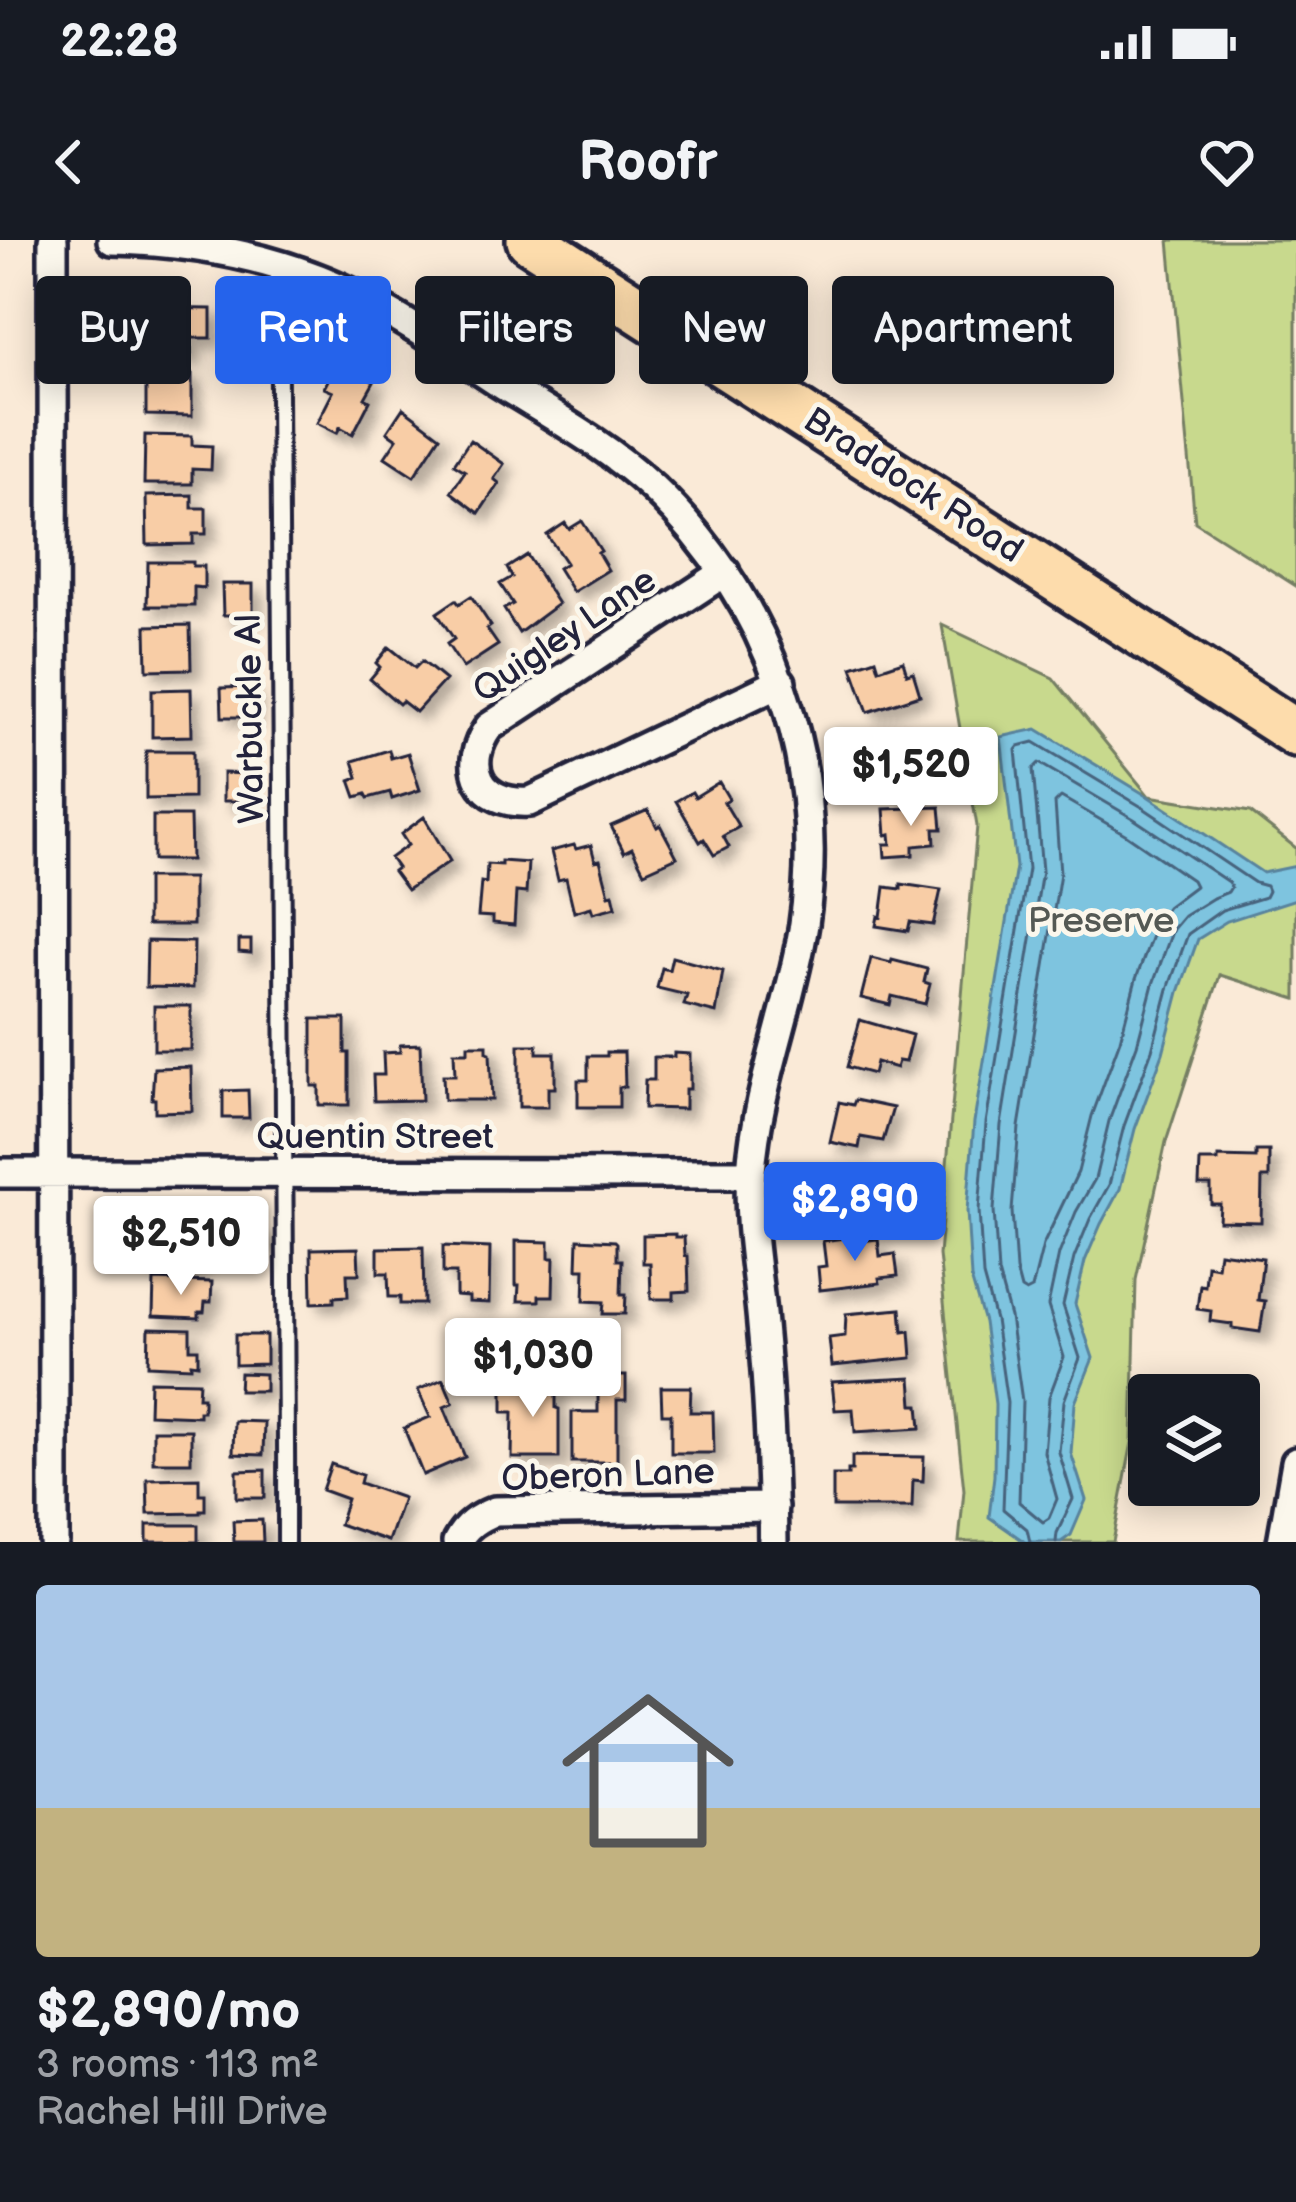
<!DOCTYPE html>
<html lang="en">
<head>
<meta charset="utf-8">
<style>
	:root { --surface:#171b24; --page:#20242c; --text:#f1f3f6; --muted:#9ea1a6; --line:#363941; --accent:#2563eb }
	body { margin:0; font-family:"Balsamiq Sans",sans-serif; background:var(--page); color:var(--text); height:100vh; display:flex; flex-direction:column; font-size:45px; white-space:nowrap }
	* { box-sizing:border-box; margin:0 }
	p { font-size:39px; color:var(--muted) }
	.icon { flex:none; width:66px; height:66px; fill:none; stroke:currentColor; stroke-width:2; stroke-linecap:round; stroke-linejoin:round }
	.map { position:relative; height:1302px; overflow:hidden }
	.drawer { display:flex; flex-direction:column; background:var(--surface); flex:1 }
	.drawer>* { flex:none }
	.top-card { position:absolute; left:36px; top:36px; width:1224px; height:108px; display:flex; gap:24px }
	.fabs { position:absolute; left:1128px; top:1134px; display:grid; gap:24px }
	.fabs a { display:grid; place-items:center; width:132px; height:132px; border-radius:12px; background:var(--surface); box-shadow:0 6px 30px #0003; font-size:60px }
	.price { position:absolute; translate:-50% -102px; padding:0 27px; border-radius:12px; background:#fff; color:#222; font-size:39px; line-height:78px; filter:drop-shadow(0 3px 6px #0008) }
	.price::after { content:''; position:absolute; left:50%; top:72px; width:36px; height:27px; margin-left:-18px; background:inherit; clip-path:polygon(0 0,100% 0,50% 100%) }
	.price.selected { background:var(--accent); color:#fff }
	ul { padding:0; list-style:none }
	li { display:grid; align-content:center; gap:24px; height:636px; padding:0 36px }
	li+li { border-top:3px solid var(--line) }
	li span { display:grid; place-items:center; height:372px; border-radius:12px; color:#555 }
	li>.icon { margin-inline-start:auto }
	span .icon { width:216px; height:216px; fill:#fffc; stroke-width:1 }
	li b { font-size:51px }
	.pill { padding:0 42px; border-radius:12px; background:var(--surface); box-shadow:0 6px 30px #0003; font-size:42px; line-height:108px }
	.pill.selected { background:var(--accent); color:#fff }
	.status { display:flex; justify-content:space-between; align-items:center; height:84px; padding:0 60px; background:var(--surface); direction:ltr }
	.status svg { height:33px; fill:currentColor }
	header { display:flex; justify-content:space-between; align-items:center; height:156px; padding:0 36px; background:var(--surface); font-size:54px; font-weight:600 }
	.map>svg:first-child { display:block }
	.green { fill:#c8d98d; stroke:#757e64; stroke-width:3 }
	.water { fill:#7ec4df; stroke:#59839d; stroke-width:3 }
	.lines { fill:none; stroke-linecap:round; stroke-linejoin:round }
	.shore { stroke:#47637d; stroke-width:3 }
	.building { fill:#f8cda6; stroke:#22223b; stroke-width:3; filter:url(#shadow) }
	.service-casing { stroke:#22223b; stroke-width:22 }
	.minor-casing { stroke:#22223b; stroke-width:36 }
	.primary-casing { stroke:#22223b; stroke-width:54 }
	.service { stroke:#fbf7ec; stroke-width:14 }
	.minor { stroke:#fbf7ec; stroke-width:27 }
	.primary { stroke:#fddcac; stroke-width:45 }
	.labels { text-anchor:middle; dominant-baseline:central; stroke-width:10; stroke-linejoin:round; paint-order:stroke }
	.street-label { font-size:36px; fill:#22223b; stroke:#fbf7ec }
	.park-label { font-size:36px; fill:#545954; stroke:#fbf7ec }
</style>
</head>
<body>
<div class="status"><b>22:28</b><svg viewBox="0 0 49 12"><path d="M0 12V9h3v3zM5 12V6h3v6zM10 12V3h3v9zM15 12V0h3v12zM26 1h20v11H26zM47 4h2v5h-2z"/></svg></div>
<header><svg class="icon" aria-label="back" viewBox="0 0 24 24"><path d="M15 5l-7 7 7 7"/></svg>Roofr<svg class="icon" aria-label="heart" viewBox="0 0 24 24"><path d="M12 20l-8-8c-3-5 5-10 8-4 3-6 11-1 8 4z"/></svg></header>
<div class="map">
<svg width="1296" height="1302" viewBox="0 0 1296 1302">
	<defs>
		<filter id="shadow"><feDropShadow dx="9" dy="9" stdDeviation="6" flood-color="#0004"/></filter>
	</defs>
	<rect width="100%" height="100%" fill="#faead7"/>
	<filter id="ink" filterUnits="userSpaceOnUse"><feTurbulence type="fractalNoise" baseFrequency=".00833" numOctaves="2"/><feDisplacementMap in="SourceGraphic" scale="24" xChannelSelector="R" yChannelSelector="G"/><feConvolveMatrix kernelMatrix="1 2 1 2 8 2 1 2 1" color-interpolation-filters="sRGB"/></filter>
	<g filter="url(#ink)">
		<path class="green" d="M1169,0H1296V346L1195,282Z
			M942,385L1053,438L1149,556L1250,572L1296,608V759L1220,735L1166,902L1136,1040L1132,1202L1113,1302H959L964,1250L939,1015L977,586Z"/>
		<path class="water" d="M1037,489L1149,557L1263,633L1296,626V659L1227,681L1198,699L1179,752L1163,813L1135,889L1120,949L1101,984L1085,1021L1075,1064L1093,1118L1075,1163L1071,1213L1086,1260L1071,1295L1061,1302H1025L989,1277L994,1236L995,1164L984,1082L971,1038L967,971L974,882L1016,627L1001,497Z"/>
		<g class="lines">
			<path class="shore" d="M1039,523L1134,579L1228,642L1231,647L1228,652L1213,658L1184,676L1173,689L1153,744L1137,805L1109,881L1095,939L1076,972L1059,1014L1048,1066L1064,1117L1049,1157L1044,1212L1057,1259L1049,1278L1043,1282L1019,1262L1022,1161L1010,1077L998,1033L994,970L1001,885L1042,631L1033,529Z
				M1061,557L1125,594L1192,640L1195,646L1167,667L1157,682L1136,739L1120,800L1092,876L1078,932L1043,1005L1032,1049L1026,1052L1021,1049L1016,1030L1012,971L1019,887L1060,633L1055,563Z
				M1030,1302L1027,1289L1003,1269L1007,1163L995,1080L983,1036L979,970L986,883L1028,629L1016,510L1019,506L1034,502L1142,567L1255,643L1266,646L1268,651L1265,657L1222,670L1188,694L1168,749L1152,810L1124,886L1109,945L1090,979L1074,1018L1063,1065L1080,1118L1064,1161L1059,1212L1073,1259L1057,1293L1056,1302"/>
		</g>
		<path class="building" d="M145,68L211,69V98H191V114H155V117H145Z
			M253,89L254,122L223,123V90Z
			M337,122L374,142L365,158L370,161L353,194L340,187L337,193L317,183L333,152L324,148Z
			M146,132L192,133V176L146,175Z
			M403,168L440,196L414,236L385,217L397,199L387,192Z
			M145,195L192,196V205L212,206L211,230L192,229V244H144Z
			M470,200L504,224L494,239L499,243L479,273L451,252L465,231L454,224Z
			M192,255V268H206V294H193V304L147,305L146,256Z
			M582,281L601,311L598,313L608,330L573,352L558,328L566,323L547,295L565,283L569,289Z
			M527,315L558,364L519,393L504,369L513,364L500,344L512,337L507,328Z
			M148,322H193V326H204V348L194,347V366H147Z
			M222,344H253V375H223Z
			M471,356L491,386L487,389L498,405L463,428L447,404L454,399L437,373L456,360L459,364Z
			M190,385L191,429L147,430L146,386Z
			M389,407L415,428L422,421L445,440L416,472L402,461L399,464L370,439L380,427L376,423Z
			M876,419L879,429L903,421L907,434L913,432L920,455L868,472L852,427Z
			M252,447V477H222L221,448Z
			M191,449L192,496L152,497V450Z
			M899,495L901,506L924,504L925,517L933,516L935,537L880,543L876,498Z
			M389,510L391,518L408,513L420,550L392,559L390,552L368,558L366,554L356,557L350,540L358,537L353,521Z
			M146,511H193V558L146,559Z
			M223,533L248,534L247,561H223Z
			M719,542L729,559L724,562L739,587L723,596L729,607L714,615L704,599L700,602L676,561L692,552L695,557Z
			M940,567L942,589H934L935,604L913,606V615L885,617L884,604H891L890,594L886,595L884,569Z
			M648,570L657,587L660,585L677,617L644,632L632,608L624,612L611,586Z
			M153,576H190L191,620H153Z
			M424,577L450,621L407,650L393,631L397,628L390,618L408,605L401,594Z
			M574,605L576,609L591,605L595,621L600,620L609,655L613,654L616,667L593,673L591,667L574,672L566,638L558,640L551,611Z
			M501,621L528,623L526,653L516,652L514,685L493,683V677L478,676L481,642L486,643L487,624L501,625Z
			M147,638H193V685H147Z
			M901,644L941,650L933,685L910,682L908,691L876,686L878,676L881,677L885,647L901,649Z
			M239,700H251V713L239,712Z
			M147,701L194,702L193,748L146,747Z
			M672,717L723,731L716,773L684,765L687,755L657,748L662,728L669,730Z
			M871,718L891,723L892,720L927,729L924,742L930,744L925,764L892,756L890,765L861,758Z
			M154,766H191V810H154Z
			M312,779H345V813H349V865H319V846H312Z
			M860,780L912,795L905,822L898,821L896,828L876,822L873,834L847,827Z
			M420,804L422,860L374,861L373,835H384L383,813L400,812V805Z
			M468,805H487V812L490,813L492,860H444L443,835H455L454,812H468Z
			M519,805H537V813H555V848H548V867H519Z
			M607,812H624L625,847H619V867H578V840H588V816H607Z
			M674,813L690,814V849H685V869L644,868L645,840H654V817H674Z
			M191,827L192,871L155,872V859H152L154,828Z
			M248,850L249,878H223V851Z
			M855,860L893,868L883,901L861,897L859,908L830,902L839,862L853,865Z
			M1256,911H1269V938H1262L1261,982L1219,981L1220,964H1211V945H1199L1200,921H1218V917L1256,918Z
			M873,928V935L889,933L891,953L875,955L877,978L825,984L819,934Z
			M266,988V1006H238V989Z
			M147,991H191V1009H198V1027H147Z
			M675,994V997H684L685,1016H688L689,1051L674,1052V1059H651L650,1023H643V995Z
			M858,996L859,1001L878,999L880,1016L895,1014L898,1036L879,1038L880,1043L820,1050L818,1027L826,1026L823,1001Z
			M578,999L615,1001L617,1003V1020H622L621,1054H626L625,1074H603L604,1062L584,1061L585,1029H577Z
			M516,1001L549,1002V1018H554L553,1056H539V1061H518L519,1045H516Z
			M443,1006L490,1008L489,1063L469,1062V1057L456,1056V1033H443Z
			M423,1007L424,1064H400V1057H389L388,1033H378V1008Z
			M358,1008L359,1034H347L348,1056L334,1057V1062L312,1063L311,1009Z
			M1219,1012L1263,1018L1258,1060L1265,1061L1260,1092L1232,1088V1084L1210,1081L1211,1071L1197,1069L1200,1045L1205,1046L1207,1025L1217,1027Z
			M154,1040L212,1042L211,1062H205L204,1072H199V1078L153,1076Z
			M901,1069L903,1092L910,1091L912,1118L832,1126L829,1098L845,1096L846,1074Z
			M149,1088L190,1089V1109H198V1124L191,1123V1127L148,1125Z
			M235,1095H266V1124L235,1125Z
			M240,1133L265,1134V1151H239Z
			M598,1136H626V1160H617V1222H572V1172H598Z
			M911,1138L913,1165H919L921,1188L855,1192L853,1169L835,1170L832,1142Z
			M443,1139L453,1163L444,1167L465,1217L423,1235L404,1188L430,1177L418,1150Z
			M150,1141L199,1142L198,1157H203V1171H199V1176L149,1174Z
			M503,1143H533V1147L556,1148V1168L559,1169V1218H512L513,1172H503Z
			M661,1147H691L690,1172H713L714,1213H671V1174H662Z
			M234,1181L264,1182L263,1215L233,1214Z
			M153,1190H191V1222H153Z
			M852,1216L924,1217L923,1241L913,1240L912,1267H833V1235H848V1230H852Z
			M331,1224L362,1235L360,1243L403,1258L388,1301L339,1284L347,1259L322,1250Z
			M265,1230V1258H237V1231Z
			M199,1238V1254H205V1270H200V1273L148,1274L147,1239Z
			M262,1280L263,1302H234L233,1281Z
			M147,1285H198V1302H147Z"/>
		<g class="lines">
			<g class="service-casing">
				<path id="service" d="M278,24C280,450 287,876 286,1302"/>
			</g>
			<g class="minor-casing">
				<path id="minor" d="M53,0L54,1302
					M112,0C209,2 305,23 389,73C426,94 461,118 496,141C549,174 607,205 653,248C771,361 827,522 804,684C791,767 757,847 751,932C747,983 758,1034 762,1085C769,1157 772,1229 773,1302
					M725,332L489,487C461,526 479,565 529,562L781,442
					M0,933L750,934
					M457,1302C466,1285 478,1278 495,1271L773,1267
					M1282,1302L1296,1222"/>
			</g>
			<g class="primary-casing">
				<path id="primary" d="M530,0L1296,493"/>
			</g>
			<use href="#service" class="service"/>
			<use href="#minor" class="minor"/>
			<use href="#primary" class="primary"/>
		</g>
	</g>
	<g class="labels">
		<g class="street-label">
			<text transform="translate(913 246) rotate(33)">Braddock Road</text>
			<text transform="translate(565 396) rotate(-34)">Quigley Lane</text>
			<text transform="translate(251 479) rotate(-91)">Warbuckle Al</text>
			<text x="375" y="897">Quentin Street</text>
			<text transform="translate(608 1236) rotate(-2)">Oberon Lane</text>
		</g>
		<g class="park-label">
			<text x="1101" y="681">Preserve</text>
		</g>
	</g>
</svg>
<div class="fabs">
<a><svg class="icon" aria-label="layers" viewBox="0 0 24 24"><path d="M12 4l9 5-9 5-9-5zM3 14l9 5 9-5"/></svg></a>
</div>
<b class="price" style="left:911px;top:589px">$1,520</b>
<b class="price selected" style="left:855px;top:1024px">$2,890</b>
<b class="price" style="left:181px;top:1058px">$2,510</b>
<b class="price" style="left:533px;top:1180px">$1,030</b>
<div class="top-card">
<a class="pill">Buy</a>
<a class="pill selected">Rent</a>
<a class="pill">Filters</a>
<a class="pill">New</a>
<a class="pill">Apartment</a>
</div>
</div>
<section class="drawer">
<ul>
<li><span style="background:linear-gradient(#a9c7e8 60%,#c2b280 0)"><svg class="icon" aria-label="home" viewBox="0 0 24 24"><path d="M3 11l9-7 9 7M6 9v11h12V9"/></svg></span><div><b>$2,890/mo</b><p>3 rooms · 113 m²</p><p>Rachel Hill Drive</p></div></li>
</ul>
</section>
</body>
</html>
